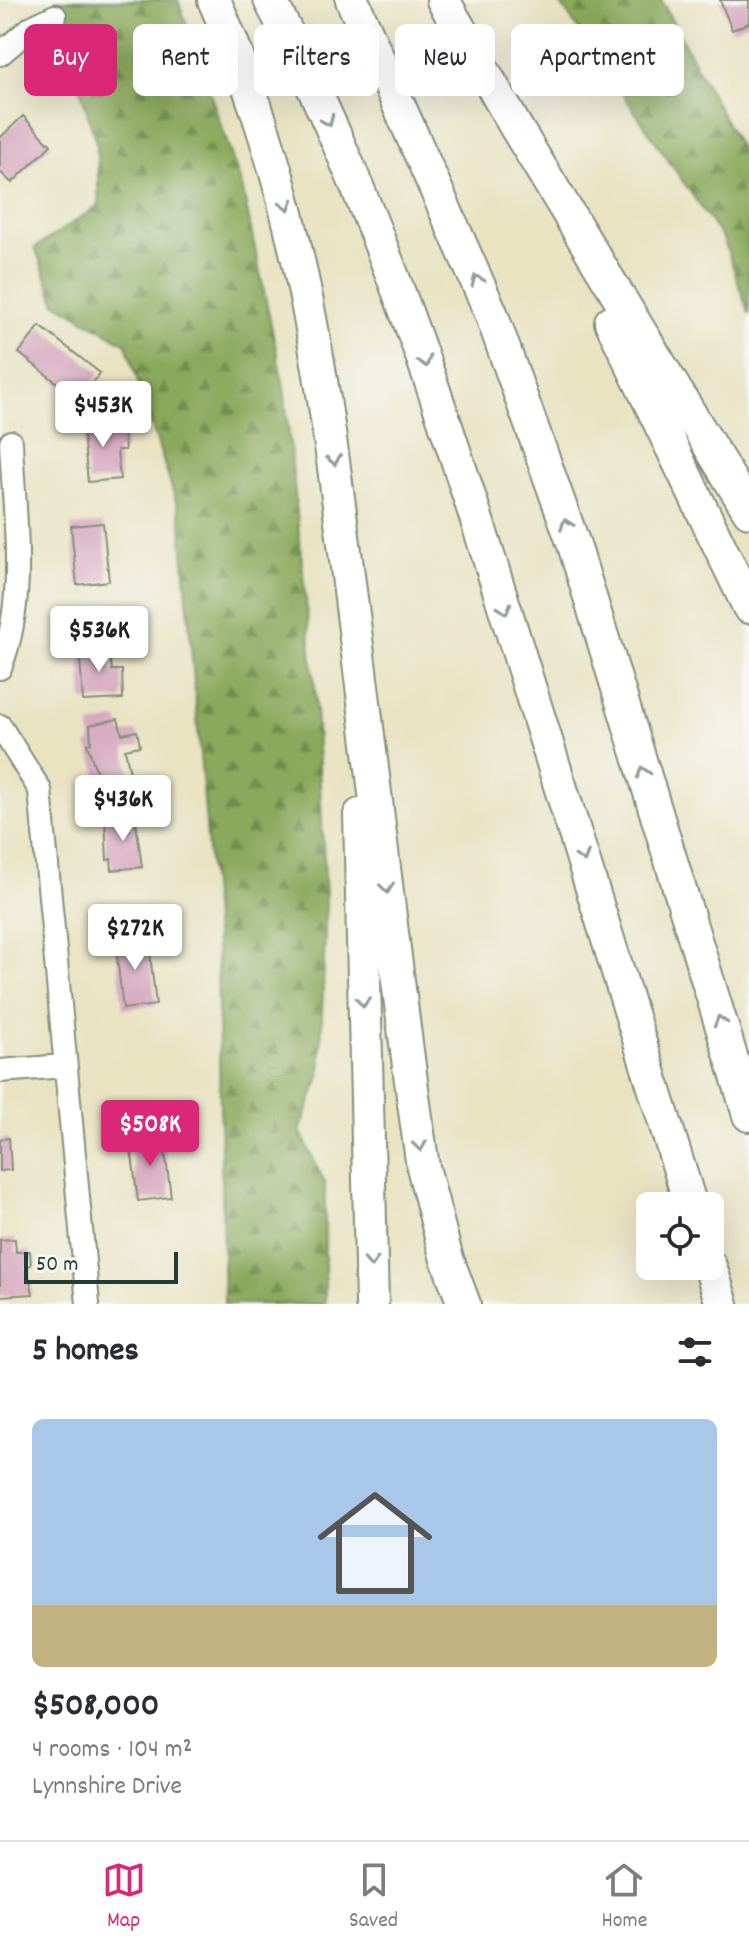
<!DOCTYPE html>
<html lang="en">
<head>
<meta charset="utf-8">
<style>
	:root { --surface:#fff; --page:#f2f2f3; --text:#2b2b33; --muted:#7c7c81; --line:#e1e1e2; --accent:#db2777 }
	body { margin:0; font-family:Dekko,sans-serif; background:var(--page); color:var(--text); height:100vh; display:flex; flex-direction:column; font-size:30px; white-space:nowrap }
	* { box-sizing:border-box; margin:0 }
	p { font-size:26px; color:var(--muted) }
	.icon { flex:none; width:44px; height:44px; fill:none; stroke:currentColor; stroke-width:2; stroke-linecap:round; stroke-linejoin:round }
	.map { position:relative; height:1304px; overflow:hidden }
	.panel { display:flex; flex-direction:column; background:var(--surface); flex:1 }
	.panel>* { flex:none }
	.banner { position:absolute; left:24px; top:24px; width:702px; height:72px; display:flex; gap:16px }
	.buttons { position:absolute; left:636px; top:1192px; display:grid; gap:16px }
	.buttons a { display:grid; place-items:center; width:88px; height:88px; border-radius:12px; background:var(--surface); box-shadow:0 8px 32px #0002; font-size:40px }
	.scale { position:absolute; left:24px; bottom:20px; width:154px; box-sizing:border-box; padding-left:8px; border:4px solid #1f3d34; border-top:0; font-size:22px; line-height:28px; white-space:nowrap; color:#1f3d34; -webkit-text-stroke:6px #f6f6f2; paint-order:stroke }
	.price { position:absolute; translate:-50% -68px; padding:0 18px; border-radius:8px; background:#fff; color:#222; font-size:26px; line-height:52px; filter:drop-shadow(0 2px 4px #0008) }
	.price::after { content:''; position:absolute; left:50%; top:48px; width:24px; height:18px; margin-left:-12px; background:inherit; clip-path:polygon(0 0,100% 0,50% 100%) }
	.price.active { background:var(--accent); color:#fff }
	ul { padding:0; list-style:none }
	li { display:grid; align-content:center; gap:16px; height:424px; padding:0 32px }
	li span { display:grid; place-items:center; height:248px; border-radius:12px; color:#555 }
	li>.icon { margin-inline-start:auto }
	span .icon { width:144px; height:144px; fill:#fffc; stroke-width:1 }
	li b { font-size:34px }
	h2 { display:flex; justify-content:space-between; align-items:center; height:96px; padding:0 32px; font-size:34px }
	.chip { padding:0 28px; border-radius:12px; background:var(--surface); box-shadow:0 8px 32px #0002; font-size:28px; line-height:72px }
	.chip.active { background:var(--accent); color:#fff }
	.menu { display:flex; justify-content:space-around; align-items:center; height:112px; border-top:2px solid var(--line); background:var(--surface); font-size:22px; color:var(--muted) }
	.menu a { display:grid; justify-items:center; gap:4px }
	.menu .active { color:var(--accent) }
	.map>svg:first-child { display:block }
	.forest { fill:url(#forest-firs); stroke:#547348; stroke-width:2 }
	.building { fill:#d6a7be }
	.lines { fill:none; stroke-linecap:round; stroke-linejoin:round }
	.minor-casing { stroke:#84907b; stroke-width:26 }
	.highway-casing { stroke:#84907b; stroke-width:36 }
	.minor { stroke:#fff; stroke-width:22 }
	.highway { stroke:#fff; stroke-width:32 }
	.oneway { stroke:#8f9e9a }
</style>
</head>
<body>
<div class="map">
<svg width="749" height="1304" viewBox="0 0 749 1304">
	<defs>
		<pattern id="forest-firs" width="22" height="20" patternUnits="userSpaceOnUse" patternTransform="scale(2)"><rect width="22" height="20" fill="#8aa95c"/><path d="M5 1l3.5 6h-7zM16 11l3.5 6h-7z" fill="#708b4d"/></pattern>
	</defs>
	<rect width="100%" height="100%" fill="#f6f6f2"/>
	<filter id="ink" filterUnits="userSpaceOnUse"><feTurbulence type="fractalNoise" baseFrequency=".0125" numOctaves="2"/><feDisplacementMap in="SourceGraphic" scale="16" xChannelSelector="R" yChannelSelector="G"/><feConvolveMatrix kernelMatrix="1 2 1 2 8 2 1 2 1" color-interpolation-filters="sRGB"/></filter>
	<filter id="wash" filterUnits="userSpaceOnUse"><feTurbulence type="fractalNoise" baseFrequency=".006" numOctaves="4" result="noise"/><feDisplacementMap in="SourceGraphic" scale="32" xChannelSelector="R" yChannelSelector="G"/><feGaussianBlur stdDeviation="1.8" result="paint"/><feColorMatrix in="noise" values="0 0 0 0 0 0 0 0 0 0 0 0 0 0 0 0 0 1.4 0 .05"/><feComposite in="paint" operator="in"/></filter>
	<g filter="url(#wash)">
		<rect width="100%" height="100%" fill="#e9e3c2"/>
		<path class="forest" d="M55,0H178L242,186L284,387L315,689L326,900L320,1076L300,1131L325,1183V1304H224L217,957L180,514L126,344L56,303L35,248L99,205L97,146Z
			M558,0H661L749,165V314L724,241Z"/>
		<g id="blocks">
			<path class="building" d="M720,0H749V23L732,30Z
				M23,116L51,145L12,183L0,172V138Z
				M40,326L100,373L79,400L19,353Z
				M122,418L125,450H117L120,479L88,482L82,423Z
				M103,523L109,581L77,585L71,526Z
				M108,643L112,670H122L123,699L83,701L79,644Z
				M118,719L122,734L137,731L140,746L125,749L130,773L99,779L87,744L91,743L90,725Z
				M135,815L142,867L112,870L111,859L107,860L105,819Z
				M148,936L156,1005L123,1009L115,939Z
				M163,1136L171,1197L138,1201L130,1140Z
				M9,1138L11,1170L0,1171V1139Z
				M15,1239L16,1252L30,1251L31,1265L27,1266L33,1294L0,1296V1240Z"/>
		</g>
	</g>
	<g filter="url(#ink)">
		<use href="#blocks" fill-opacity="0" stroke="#84907b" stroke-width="2"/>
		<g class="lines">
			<g class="minor-casing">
				<path id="minor" d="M0,54L32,27L55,16
					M0,668C28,597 14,517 11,442
					M0,726L40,790L88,1304
					M0,1071L65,1066"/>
			</g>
			<g class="highway-casing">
				<path id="highway" d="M214,0C300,193 324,384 350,591C375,783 395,976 423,1167L446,1256L464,1304
					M270,0C379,208 450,431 519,654C577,838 634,1022 691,1206
					M352,0L491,313L574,545L749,1115
					M443,0L517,129L749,511
					M611,322L749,607
					M360,815L372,1304
					M710,1266L722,1304"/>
			</g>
			<use href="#minor" class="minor"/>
			<use href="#highway" class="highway"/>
		</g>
		<defs><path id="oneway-chevron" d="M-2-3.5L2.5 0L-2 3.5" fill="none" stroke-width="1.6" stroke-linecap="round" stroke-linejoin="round" transform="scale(2)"/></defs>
		<g class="oneway">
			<use href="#oneway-chevron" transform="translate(328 121) rotate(66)"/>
			<use href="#oneway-chevron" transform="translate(287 205) rotate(74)"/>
			<use href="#oneway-chevron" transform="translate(477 280) rotate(-113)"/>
			<use href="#oneway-chevron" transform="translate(425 362) rotate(71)"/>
			<use href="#oneway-chevron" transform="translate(334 460) rotate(82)"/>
			<use href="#oneway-chevron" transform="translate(566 524) rotate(-110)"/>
			<use href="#oneway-chevron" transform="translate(505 609) rotate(73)"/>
			<use href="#oneway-chevron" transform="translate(643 772) rotate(-107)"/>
			<use href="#oneway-chevron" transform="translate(583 857) rotate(73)"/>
			<use href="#oneway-chevron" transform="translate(387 888) rotate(83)"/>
			<use href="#oneway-chevron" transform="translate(363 1002) rotate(88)"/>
			<use href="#oneway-chevron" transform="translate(720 1021) rotate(-107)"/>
			<use href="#oneway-chevron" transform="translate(420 1146) rotate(82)"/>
			<use href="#oneway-chevron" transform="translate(371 1262) rotate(88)"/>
		</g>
	</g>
</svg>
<div class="buttons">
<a><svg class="icon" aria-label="locate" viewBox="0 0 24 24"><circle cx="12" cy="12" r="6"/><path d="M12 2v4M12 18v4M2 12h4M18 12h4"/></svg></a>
</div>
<div class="scale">50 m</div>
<b class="price" style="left:103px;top:449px">$453K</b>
<b class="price" style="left:99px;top:674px">$536K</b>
<b class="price" style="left:123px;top:843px">$436K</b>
<b class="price" style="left:135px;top:972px">$272K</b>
<b class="price active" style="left:150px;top:1168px">$508K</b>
<div class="banner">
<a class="chip active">Buy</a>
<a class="chip">Rent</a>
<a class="chip">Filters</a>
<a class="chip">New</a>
<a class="chip">Apartment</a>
</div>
</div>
<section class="panel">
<h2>5 homes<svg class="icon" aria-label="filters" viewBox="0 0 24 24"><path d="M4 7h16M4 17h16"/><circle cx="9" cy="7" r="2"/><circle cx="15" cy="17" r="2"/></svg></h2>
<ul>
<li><span style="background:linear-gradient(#a9c7e8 75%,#c2b280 0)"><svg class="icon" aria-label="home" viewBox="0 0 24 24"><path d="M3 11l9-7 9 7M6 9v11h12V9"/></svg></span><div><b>$508,000</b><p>4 rooms · 104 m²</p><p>Lynnshire Drive</p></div></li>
</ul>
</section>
<nav class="menu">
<a class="active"><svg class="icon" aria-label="map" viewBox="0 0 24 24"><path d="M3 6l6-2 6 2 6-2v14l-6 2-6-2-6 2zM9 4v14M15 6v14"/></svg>Map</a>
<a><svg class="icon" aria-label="saved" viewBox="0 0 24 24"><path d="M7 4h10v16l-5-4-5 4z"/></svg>Saved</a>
<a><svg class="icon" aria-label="home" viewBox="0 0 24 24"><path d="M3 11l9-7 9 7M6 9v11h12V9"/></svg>Home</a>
</nav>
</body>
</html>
